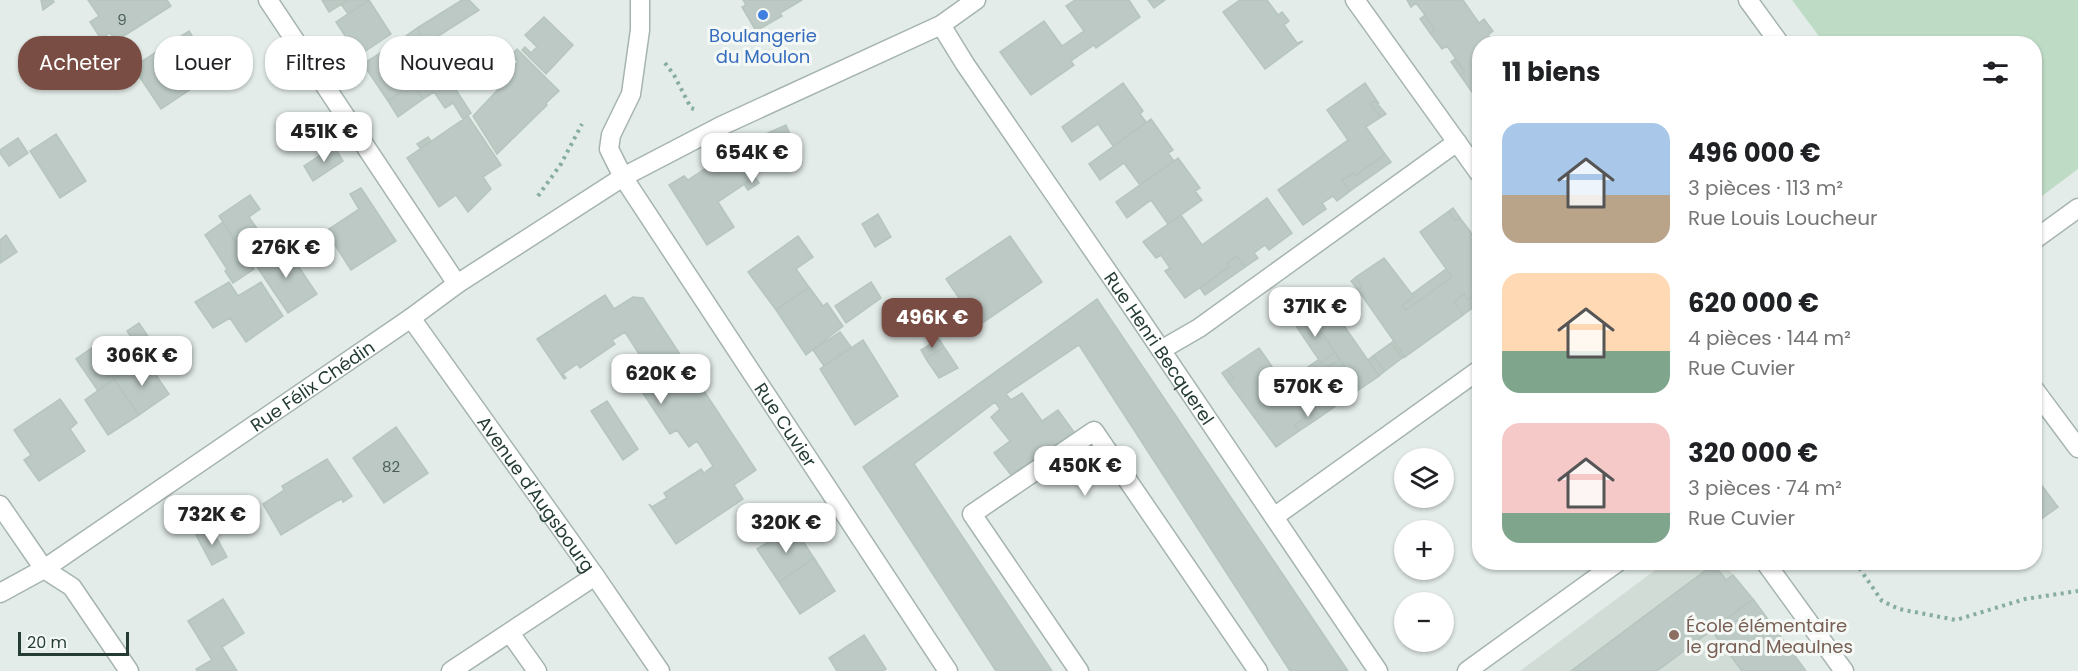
<!DOCTYPE html>
<html lang="fr">
<head>
<meta charset="utf-8">
<style>
	:root { --surface:#fff; --page:#f2f2f2; --text:#202124; --muted:#757577; --accent:#794d43 }
	body { margin:0; font-family:Poppins,sans-serif; background:var(--page); color:var(--text); height:100vh; display:flex; flex-direction:column; font-size:22px; white-space:nowrap }
	* { box-sizing:border-box; margin:0 }
	p { font-size:20px; color:var(--muted) }
	.icon { flex:none; width:33px; height:33px; fill:none; stroke:currentColor; stroke-width:2; stroke-linecap:round; stroke-linejoin:round }
	.map { position:relative; flex:1; overflow:hidden }
	.panel { position:absolute; left:1472px; top:36px; width:570px; height:534px; display:flex; flex-direction:column; background:var(--surface); border-radius:24px; box-shadow:0 2px 4px #0004 }
	.panel>* { flex:none }
	.top-card { position:absolute; left:18px; top:36px; width:570px; height:54px; display:flex; gap:12px }
	.buttons { position:absolute; left:1394px; top:448px; display:grid; gap:12px }
	.buttons a { display:grid; place-items:center; width:60px; height:60px; border-radius:50%; background:var(--surface); box-shadow:0 2px 4px #0004; font-size:30px }
	.scale { position:absolute; left:18px; bottom:15px; width:111px; box-sizing:border-box; padding-left:6px; border:3px solid #253c35; border-top:0; font-size:16px; line-height:21px; white-space:nowrap; color:#253c35; -webkit-text-stroke:4px #f4f9f6; paint-order:stroke }
	.price { position:absolute; translate:-50% -51px; padding:0 14px; border-radius:12px; background:#fff; color:#222; font-size:20px; line-height:39px; filter:drop-shadow(0 2px 3px #0008) }
	.price::after { content:''; position:absolute; left:50%; top:36px; width:18px; height:14px; margin-left:-9px; background:inherit; clip-path:polygon(0 0,100% 0,50% 100%) }
	.price.active { background:var(--accent); color:#fff }
	ul { padding:0; list-style:none }
	li { display:flex; align-items:center; gap:18px; height:150px; padding:0 30px }
	li span { display:grid; place-items:center; flex:none; width:168px; height:120px; border-radius:18px; color:#555 }
	li>.icon { margin-inline-start:auto }
	span .icon { width:72px; height:72px; fill:#fffc; stroke-width:1 }
	li b { font-size:26px }
	h2 { display:flex; justify-content:space-between; align-items:center; height:72px; padding:0 30px; font-size:26px }
	.pill { padding:0 21px; border-radius:24px; background:var(--surface); box-shadow:0 2px 4px #0004; font-size:21px; line-height:54px }
	.pill.active { background:var(--accent); color:#fff }
	.map>svg:first-child { display:block }
	.built { fill:#d2dcd7 }
	.green { fill:#bedbc5 }
	.building { fill:#bcc9c4; stroke:#b6c5be; stroke-width:1.5 }
	.lines { fill:none; stroke-linecap:round; stroke-linejoin:round }
	.minor-casing { stroke:#a6b4af; stroke-width:21 }
	.path { stroke:#87ad9f; stroke-width:4; stroke-dasharray:3 4.5; stroke-linecap:butt }
	.minor { stroke:#fff; stroke-width:18 }
	.shop-dot { fill:#3f7fe0; stroke:#f4f9f6; stroke-width:2 }
	.education-dot { fill:#8d6e63; stroke:#f4f9f6; stroke-width:2 }
	.labels { text-anchor:middle; dominant-baseline:central; stroke-width:6; stroke-linejoin:round; paint-order:stroke }
	.number-label { font-size:15px; fill:#4b5f59 }
	.shop-label { font-size:18px; fill:#366cbe; stroke:#f4f9f6 }
	.street-label { font-size:18px; fill:#253c35; stroke:#f4f9f6 }
	.education-label { font-size:18px; fill:#785e54; stroke:#f4f9f6; text-anchor:start }
</style>
</head>
<body>
<div class="map">
<svg width="2078" height="671" viewBox="0 0 2078 671">
	<rect width="100%" height="100%" fill="#e3ece8"/>
	<path class="built" d="M1666,562L1724,563L1806,671H1520Z"/>
	<path class="green" d="M1792,0H2078V169L2034,202V44L1824,43Z"/>
	<path class="building" d="M41,0H53L54,2L43,10Z
		M88,0H167L171,6L116,41L110,33L101,39L90,22L99,16Z
		M322,0H348L329,12Z
		M348,0H369L348,14L341,4Z
		M369,0L391,34L358,56L336,22Z
		M462,0H469L479,10L426,44L417,28Z
		M743,0H802L780,13L782,16L756,31L742,7L746,5Z
		M1075,0H1129L1140,17L1096,48L1094,45L1071,61L1074,65L1031,95L1000,52L1044,21L1062,46L1084,31L1066,6Z
		M1148,0H1165L1154,8Z
		M1240,0H1267L1278,15L1282,12L1289,21L1284,25L1297,43L1303,41L1265,69L1223,12Z
		M1407,0H1463L1479,23L1484,19L1493,31L1488,35L1494,44H1479V87L1472,92L1460,75L1465,72L1447,46L1442,49L1430,33L1435,30L1425,15L1416,3L1411,7Z
		M1425,15L1435,30L1430,33L1420,19Z
		M544,17L573,45L546,74L522,50L525,47L531,53L537,47L525,35Z
		M417,28L421,35L400,49L396,43Z
		M189,31L215,73L161,109L133,67Z
		M396,43L413,68L434,55L440,65L388,101L363,64Z
		M517,49L559,91L546,103L547,105L497,154L473,116L506,81L503,77L518,62L512,54Z
		M1455,59L1465,72L1460,75L1451,62Z
		M440,65L471,113L463,119L453,103L445,108L434,92L423,99L413,84Z
		M1123,83L1143,111L1140,114L1146,122L1113,146L1098,124L1072,142L1062,127Z
		M1365,83L1379,104L1375,101L1370,103L1381,117L1366,127L1385,154L1355,176L1353,173L1342,180L1350,191L1337,201L1333,196L1322,203L1326,209L1303,225L1278,190L1348,140L1327,110Z
		M413,84L423,99L398,117L388,101Z
		M1375,101L1386,114L1381,117L1370,103Z
		M468,116L501,165L483,177L491,189L468,212L456,195L439,207L407,158Z
		M1151,119L1173,150L1168,153L1174,161L1140,185L1124,163L1100,180L1089,164Z
		M786,125L802,162L784,169L778,159L759,169L743,144Z
		M56,134L86,181L60,198L30,151Z
		M428,137L431,141L420,148L417,144Z
		M18,138L28,153L9,166L0,153V150Z
		M334,146L343,161L313,181L304,166Z
		M736,148L755,177L718,202L734,227L707,245L669,185L684,176L688,180Z
		M1385,154L1391,162L1350,191L1342,180L1353,173L1355,176Z
		M1178,158L1200,188L1195,191L1202,200L1168,224L1151,200L1127,218L1116,202Z
		M755,177L759,183L748,190L744,184Z
		M361,188L396,241L351,270L326,231L359,209L350,194Z
		M250,195L260,209L249,217L265,240L244,255L219,216Z
		M1267,198L1292,233L1269,250L1265,245L1254,253L1258,258L1245,267L1237,256L1227,263L1229,267L1185,298L1165,271L1170,268L1161,255L1156,258L1143,242L1181,215L1202,245Z
		M1453,208L1460,218L1455,221L1449,211Z
		M1449,211L1455,221L1460,218L1473,235L1470,237L1477,246L1479,245V293L1468,300L1464,294L1454,302L1463,315L1405,357L1358,290L1362,287L1356,277L1384,258L1414,297L1402,305L1406,310L1452,277L1420,232Z
		M878,214L891,237L875,247L862,224Z
		M223,222L254,269L233,283L225,271L227,269L205,235Z
		M6,235L17,252L0,263V240Z
		M798,236L813,257L796,269L809,287L776,310L748,272Z
		M1010,236L1042,282L978,326L946,279Z
		M284,245L317,294L288,313L255,264Z
		M1237,256L1245,267L1205,295L1200,288L1229,267L1227,263Z
		M1446,269L1452,277L1406,310L1402,305L1414,297L1412,294Z
		M1356,277L1362,287L1358,290L1351,281Z
		M229,282L238,296L261,282L283,316L246,342L230,318L213,328L195,302Z
		M871,282L881,298L846,323L835,306Z
		M809,287L823,306L827,303L843,326L806,355L776,310Z
		M1479,293V303L1463,315L1454,302L1464,294L1468,300Z
		M605,295L614,309L633,297L643,298L756,470L734,485L743,499L676,544L649,504L652,507L667,498L664,493L701,469L704,473L713,466L697,441L689,447L677,430L670,434L625,366L641,357L625,332L612,340L615,344L580,368L577,364L563,374L566,378L564,379L537,339Z
		M1097,299L1348,671H1290L1079,345L1006,394L1011,400L1022,393L1042,421L1058,410L1074,432L1011,475L994,453L1010,441L991,417L1000,409L995,402L914,464L1052,671H996L863,467Z
		M1326,300L1333,310L1328,313L1321,303Z
		M1321,303L1328,313L1333,310L1379,376L1360,389L1308,313Z
		M1308,313L1335,352L1321,363L1294,323Z
		M139,323L153,344L141,352L127,331Z
		M840,332L851,347L824,366L813,350Z
		M939,339L944,347L926,359L921,350Z
		M863,340L898,396L855,425L820,369Z
		M1394,341L1405,357L1402,358L1391,343Z
		M1391,343L1402,358L1385,371L1373,356Z
		M93,347L114,379L98,391L76,359Z
		M105,347L123,374L114,379L96,352Z
		M944,347L958,368L939,378L926,359Z
		M1259,348L1291,394L1340,359L1360,389L1320,417L1312,405L1301,410L1306,417L1295,425L1299,431L1276,447L1229,383L1234,378L1228,369Z
		M1335,352L1340,359L1291,394L1284,384L1318,360L1321,363Z
		M1373,356L1385,371L1379,376L1368,360Z
		M145,359L169,394L139,415L114,379Z
		M1228,369L1234,378L1229,383L1222,373Z
		M114,379L139,415L108,435L85,400Z
		M60,399L77,423L70,429L85,451L39,481L24,460L31,455L14,430Z
		M607,401L638,449L623,460L591,411Z
		M1312,405L1320,417L1299,431L1295,425L1306,417L1301,410Z
		M396,427L428,473L384,503L353,458Z
		M327,459L352,496L343,502L342,499L337,501L281,535L263,504L284,490L282,486Z
		M2034,475L2058,507L2034,524Z
		M793,526L814,558L779,582L757,549Z
		M211,527L227,557L212,565L196,535Z
		M814,558L835,591L800,614L779,582Z
		M1714,564L1726,580L1733,575L1753,599L1657,671H1571Z
		M223,599L244,633L222,647L237,671H197L196,669L212,660L188,621Z
		M1753,599L1806,671H1742L1711,630Z
		M864,635L886,669L883,671H837L829,658Z"/>
	<g class="lines">
		<g class="minor-casing">
			<g id="minor">
				<path d="M268,0L457,284"/>
				<path id="s1" d="M640,0V30L631,94L611,135L609,149L623,177L948,671"/>
				<path d="M1355,0L1479,173"/>
				<path d="M1748,0L1780,44"/>
				<path id="s2" d="M941,25L965,64L1134,310L1378,671"/>
				<path d="M2034,240L2078,208"/>
				<path id="s3" d="M411,318L595,576L660,671"/>
				<path d="M1161,350L1199,328L1457,142"/>
				<path d="M2034,389L2078,448"/>
				<path d="M0,505L44,569L72,587L129,671"/>
				<path d="M1274,517L1479,370"/>
				<path d="M1765,562L1844,671"/>
				<path id="s4" d="M0,593L44,569L411,318L457,284L623,177L721,126L941,25L976,0"/>
				<path d="M510,633L537,671"/>
				<path d="M451,671L595,576"/>
				<path d="M1079,671L972,514L1094,431L1258,671"/>
				<path d="M1467,671L1618,562"/>
			</g>
		</g>
		<path class="path" d="M665,63L674,75L691,108L694,109
			M538,196L561,164L582,124
			M1855,562L1882,601L1899,609L1956,620L2025,599L2078,591"/>
		<use href="#minor" class="minor"/>
	</g>
	<circle class="shop-dot" cx="763" cy="15" r="6"/>
	<circle class="education-dot" cx="1674" cy="635" r="6"/>
	<g class="labels">
		<g class="number-label">
			<text x="122" y="19">9</text>
			<text x="391" y="466">82</text>
		</g>
		<g class="shop-label">
			<text x="763" y="35">Boulangerie<tspan x="763" dy="21">du Moulon</tspan></text>
		</g>
		<g class="street-label">
			<text stroke="none"><textPath href="#s2" startOffset="390">Rue Henri Becquerel</textPath></text>
			<text stroke="none"><textPath href="#s4" startOffset="375">Rue Félix Chédin</textPath></text>
			<text stroke="none"><textPath href="#s1" startOffset="482">Rue Cuvier</textPath></text>
			<text stroke="none"><textPath href="#s3" startOffset="216">Avenue d'Augsbourg</textPath></text>
		</g>
		<g class="education-label">
			<text x="1686" y="625">École élémentaire<tspan x="1686" dy="21">le grand Meaulnes</tspan></text>
		</g>
	</g>
</svg>
<div class="buttons">
<a><svg class="icon" aria-label="layers" viewBox="0 0 24 24"><path d="M12 4l9 5-9 5-9-5zM3 14l9 5 9-5"/></svg></a>
<a>+</a>
<a>−</a>
</div>
<div class="scale">20 m</div>
<b class="price" style="left:324px;top:163px">451K €</b>
<b class="price" style="left:752px;top:184px">654K €</b>
<b class="price" style="left:286px;top:279px">276K €</b>
<b class="price" style="left:1315px;top:338px">371K €</b>
<b class="price active" style="left:932px;top:349px">496K €</b>
<b class="price" style="left:142px;top:387px">306K €</b>
<b class="price" style="left:661px;top:405px">620K €</b>
<b class="price" style="left:1308px;top:418px">570K €</b>
<b class="price" style="left:1085px;top:497px">450K €</b>
<b class="price" style="left:212px;top:546px">732K €</b>
<b class="price" style="left:786px;top:554px">320K €</b>
<div class="top-card">
<a class="pill active">Acheter</a>
<a class="pill">Louer</a>
<a class="pill">Filtres</a>
<a class="pill">Nouveau</a>
</div>
<section class="panel">
<h2>11 biens<svg class="icon" aria-label="filters" viewBox="0 0 24 24"><path d="M4 7h16M4 17h16"/><circle cx="9" cy="7" r="2"/><circle cx="15" cy="17" r="2"/></svg></h2>
<ul>
<li><span style="background:linear-gradient(#a9c7e8 60%,#b9a48a 0)"><svg class="icon" aria-label="home" viewBox="0 0 24 24"><path d="M3 11l9-7 9 7M6 9v11h12V9"/></svg></span><div><b>496 000 €</b><p>3 pièces · 113 m²</p><p>Rue Louis Loucheur</p></div></li>
<li><span style="background:linear-gradient(#ffd9b3 65%,#7fa58c 0)"><svg class="icon" aria-label="home" viewBox="0 0 24 24"><path d="M3 11l9-7 9 7M6 9v11h12V9"/></svg></span><div><b>620 000 €</b><p>4 pièces · 144 m²</p><p>Rue Cuvier</p></div></li>
<li><span style="background:linear-gradient(#f6c9c9 75%,#7fa58c 0)"><svg class="icon" aria-label="home" viewBox="0 0 24 24"><path d="M3 11l9-7 9 7M6 9v11h12V9"/></svg></span><div><b>320 000 €</b><p>3 pièces · 74 m²</p><p>Rue Cuvier</p></div></li>
</ul>
</section>
</div>
</body>
</html>
